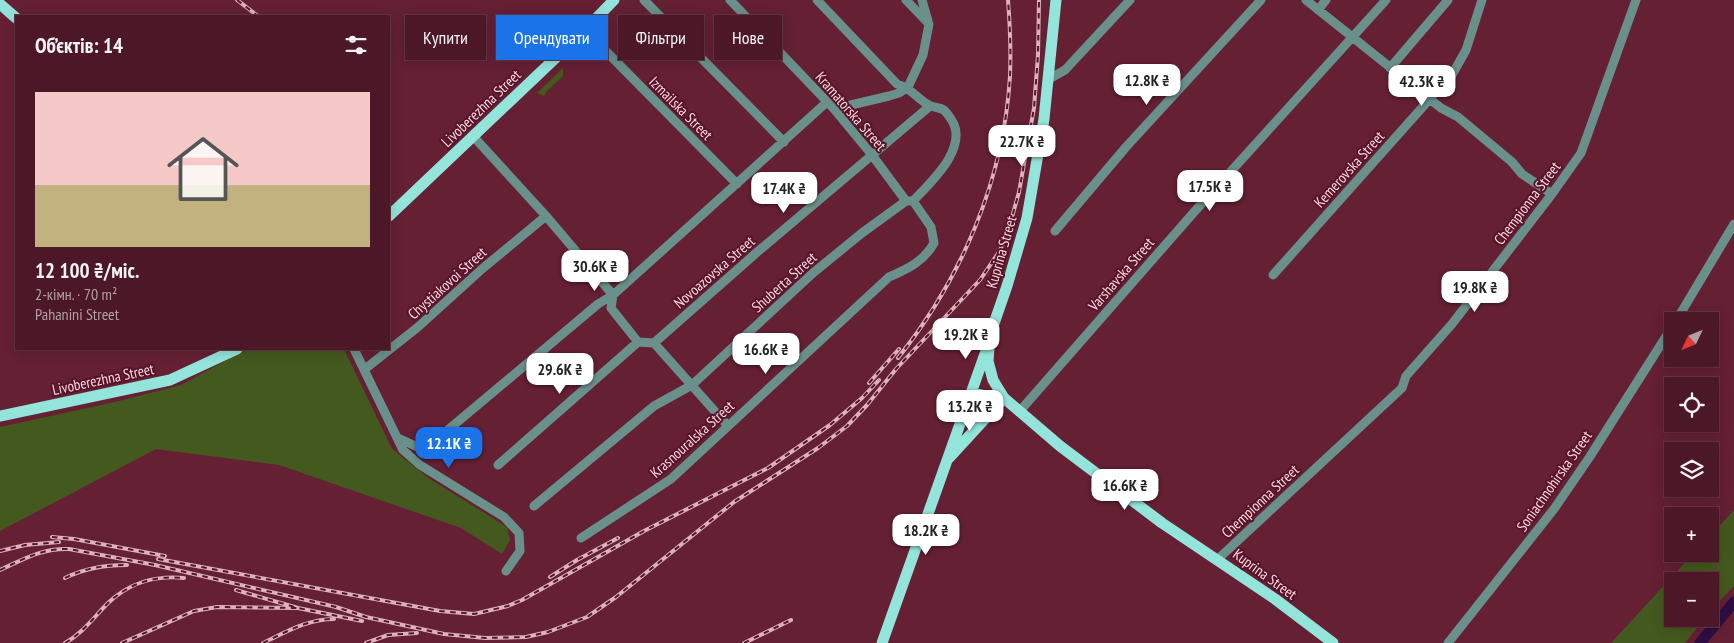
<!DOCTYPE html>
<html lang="uk">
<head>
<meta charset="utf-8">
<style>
	:root { --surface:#4c1827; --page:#562533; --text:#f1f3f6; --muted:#b2a0a7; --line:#633744; --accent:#1a73e8 }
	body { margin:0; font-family:"PT Sans Narrow",sans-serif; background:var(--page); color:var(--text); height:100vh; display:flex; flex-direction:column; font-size:19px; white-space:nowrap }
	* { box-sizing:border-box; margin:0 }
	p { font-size:16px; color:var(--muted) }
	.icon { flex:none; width:28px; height:28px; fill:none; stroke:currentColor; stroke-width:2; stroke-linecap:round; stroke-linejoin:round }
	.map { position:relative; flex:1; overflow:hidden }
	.sheet { position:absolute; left:15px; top:15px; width:375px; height:335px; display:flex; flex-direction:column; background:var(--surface); border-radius:0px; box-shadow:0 2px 12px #0003,0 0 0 1px var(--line) }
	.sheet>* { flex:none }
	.hud { position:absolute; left:405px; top:15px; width:475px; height:45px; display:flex; gap:10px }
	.needle { width:32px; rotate:227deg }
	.fabs { position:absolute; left:1664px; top:312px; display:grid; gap:10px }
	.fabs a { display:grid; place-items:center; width:55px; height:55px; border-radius:0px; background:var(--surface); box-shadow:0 2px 12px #0003,0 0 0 1px var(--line); font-size:25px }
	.price { position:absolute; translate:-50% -42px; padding:0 11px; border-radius:10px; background:#fff; color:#222; font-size:16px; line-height:32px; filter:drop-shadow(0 1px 2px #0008) }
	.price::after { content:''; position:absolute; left:50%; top:30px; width:15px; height:11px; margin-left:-8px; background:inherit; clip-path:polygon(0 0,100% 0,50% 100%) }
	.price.selected { background:var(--accent); color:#fff }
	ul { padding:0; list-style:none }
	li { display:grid; align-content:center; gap:10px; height:265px; padding:0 20px }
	li span { display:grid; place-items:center; height:155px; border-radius:0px; color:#555 }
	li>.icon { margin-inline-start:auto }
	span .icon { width:90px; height:90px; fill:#fffc; stroke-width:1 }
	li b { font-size:21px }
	h2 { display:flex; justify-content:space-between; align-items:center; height:60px; padding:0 20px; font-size:21px }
	.chip { padding:0 18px; border-radius:0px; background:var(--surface); box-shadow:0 2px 12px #0003,0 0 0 1px var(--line); font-size:18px; line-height:45px }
	.chip.selected { background:var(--accent); color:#fff }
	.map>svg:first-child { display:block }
	.green { fill:#44591e }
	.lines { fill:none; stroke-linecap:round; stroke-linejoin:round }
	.river { stroke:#2c0e43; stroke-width:11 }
	.minor { stroke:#6a908c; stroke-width:9 }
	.major { stroke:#93e4db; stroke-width:11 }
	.rail-casing { stroke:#dcb2bb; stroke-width:4 }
	.rail { stroke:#58142a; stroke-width:2; stroke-dasharray:5.5; stroke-linecap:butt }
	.labels { text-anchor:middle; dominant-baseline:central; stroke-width:4; stroke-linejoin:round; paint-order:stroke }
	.street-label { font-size:15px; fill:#fbd8de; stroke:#58142a }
</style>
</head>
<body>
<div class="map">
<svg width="1734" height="643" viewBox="0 0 1734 643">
	<rect width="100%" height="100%" fill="#652034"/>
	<path class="green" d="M563,68V76L546,92L544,96L537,93Z
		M247,349H344L392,449L430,479L507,527L510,540L502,554L461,528L279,465L156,449L0,531V427L115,402L181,385Z
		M1734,510V586L1710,611V581H1672V619H1704L1685,643H1611L1693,554H1710V536Z"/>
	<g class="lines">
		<path class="river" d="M1700,643L1734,602"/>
		<path class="minor" d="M644,0L784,142
			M730,0L834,109L872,155L906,201
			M922,0L928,21
			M1306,0L1441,108L1458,117L1512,162L1522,174L1552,194
			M1318,10L1326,0
			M585,30L737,184
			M1390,68L1448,0
			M1049,79L1065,70L1130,0
			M834,109L889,96L899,93L908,87L923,55L929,24L906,0
			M473,136L546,216L613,295L611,308L638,342L654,343L728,426
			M1055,231L1126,147L1261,0
			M1273,275L1436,92L1448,82L1466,50L1482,0
			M1676,321L1734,224
			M654,343L755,254L930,106
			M354,349L403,450L420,465L504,517L519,533L520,551L506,571
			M365,369L418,327L482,269L546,216
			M1019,412L1195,211L1386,0
			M398,438L424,450L598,304L613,295L827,102
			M498,465L638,342
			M534,506L654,406L692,385L813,273L862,233L906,201H913C931,182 970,147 951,119C949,116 947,113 944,110C939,107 934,108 929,105C916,98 913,89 897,84L817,0
			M581,538L671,479L889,277C908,269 924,261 934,243L931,227L913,201
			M1218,559L1402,388L1406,376L1452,324L1552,194L1581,153L1636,0
			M1448,643L1554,509L1589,458L1672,327"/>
		<path class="major" d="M1056,0L1044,119L1027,218L1007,286L990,335L988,361L993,380L1004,398L1060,446L1162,523L1275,599L1333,643
			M0,4L16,18
			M389,216L585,30L614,0
			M969,395C983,392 990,397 992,411
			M0,416L170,380L237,349
			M949,458L1004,398
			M882,643L986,351"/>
		<g class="rail-casing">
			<path id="rail" d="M237,0L258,16
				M898,358C962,278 1004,179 1010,76C1011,51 1010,25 1008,0
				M869,383L899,349
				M52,537L74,539L165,556
				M0,551L25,545L59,542
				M158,559L440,611L474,614L508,606L522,600L644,531L768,468L830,425L862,398L879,380
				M0,570C24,559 42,548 69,549L155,565L336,607L366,617L444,634L485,638L526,637L548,632L587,617L616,597L734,502L818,448L847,426L867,405L896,369L980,280L999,252L1007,235L1019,192L1034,108L1038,55L1039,0
				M550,577L577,560L618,538
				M65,578C85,568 104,565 127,565
				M236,590L298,608L362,621
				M65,643C83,633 94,617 108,603C129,583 156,575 184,578
				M122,643L194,611L217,607L298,608
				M263,643C286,632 308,619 334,619
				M366,643L388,635L417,633
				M744,643L791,620"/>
		</g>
		<use href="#rail" class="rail"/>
	</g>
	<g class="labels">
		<g class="street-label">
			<text transform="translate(481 108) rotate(-44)">Livoberezhna Street</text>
			<text transform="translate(681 108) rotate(45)">Izmailska Street</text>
			<text transform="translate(851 111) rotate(49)">Kramatorska Street</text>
			<text transform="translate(1349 169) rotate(-48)">Kemerovska Street</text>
			<text transform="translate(1527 203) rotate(-53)">Chempionna Street</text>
			<text transform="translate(1001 252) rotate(-74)">Kuprina Street</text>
			<text transform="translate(714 272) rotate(-41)">Novoazovska Street</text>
			<text transform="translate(1121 274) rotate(-49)">Varshavska Street</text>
			<text transform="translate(784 282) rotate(-42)">Shuberta Street</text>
			<text transform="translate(447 283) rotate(-42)">Chystiakovoi Street</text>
			<text transform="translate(103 379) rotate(-12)">Livoberezhna Street</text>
			<text transform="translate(692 439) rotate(-42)">Krasnouralska Street</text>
			<text transform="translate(1554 481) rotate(-55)">Soniachnohirska Street</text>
			<text transform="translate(1260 501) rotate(-43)">Chempionna Street</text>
			<text transform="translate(1265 574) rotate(36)">Kuprina Street</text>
		</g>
	</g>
</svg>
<div class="fabs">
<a><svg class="needle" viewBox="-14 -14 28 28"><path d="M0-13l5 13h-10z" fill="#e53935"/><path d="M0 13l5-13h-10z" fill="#b2a0a7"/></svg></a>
<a><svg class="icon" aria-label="locate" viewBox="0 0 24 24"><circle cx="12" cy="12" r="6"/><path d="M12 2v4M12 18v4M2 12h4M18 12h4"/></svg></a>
<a><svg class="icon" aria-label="layers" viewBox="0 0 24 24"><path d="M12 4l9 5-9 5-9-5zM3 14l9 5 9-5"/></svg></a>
<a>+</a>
<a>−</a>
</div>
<b class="price" style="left:1147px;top:106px">12.8K ₴</b>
<b class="price" style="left:1422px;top:107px">42.3K ₴</b>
<b class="price" style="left:1022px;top:167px">22.7K ₴</b>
<b class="price" style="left:1210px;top:212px">17.5K ₴</b>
<b class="price" style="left:784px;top:214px">17.4K ₴</b>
<b class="price" style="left:595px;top:292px">30.6K ₴</b>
<b class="price" style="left:1475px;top:313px">19.8K ₴</b>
<b class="price" style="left:966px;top:360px">19.2K ₴</b>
<b class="price" style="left:766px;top:375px">16.6K ₴</b>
<b class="price" style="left:560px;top:395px">29.6K ₴</b>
<b class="price" style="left:970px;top:432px">13.2K ₴</b>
<b class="price selected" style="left:449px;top:469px">12.1K ₴</b>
<b class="price" style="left:1125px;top:511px">16.6K ₴</b>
<b class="price" style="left:926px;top:556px">18.2K ₴</b>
<div class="hud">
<a class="chip">Купити</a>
<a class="chip selected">Орендувати</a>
<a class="chip">Фільтри</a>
<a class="chip">Нове</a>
</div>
<section class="sheet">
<h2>Об’єктів: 14<svg class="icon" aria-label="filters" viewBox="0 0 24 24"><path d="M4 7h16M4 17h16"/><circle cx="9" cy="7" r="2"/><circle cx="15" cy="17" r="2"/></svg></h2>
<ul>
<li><span style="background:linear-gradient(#f6c9c9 60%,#c2b280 0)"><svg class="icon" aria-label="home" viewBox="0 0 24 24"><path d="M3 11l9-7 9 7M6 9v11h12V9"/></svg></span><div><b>12 100 ₴/міс.</b><p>2-кімн. · 70 m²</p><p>Pahanini Street</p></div></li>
</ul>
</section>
</div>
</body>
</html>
